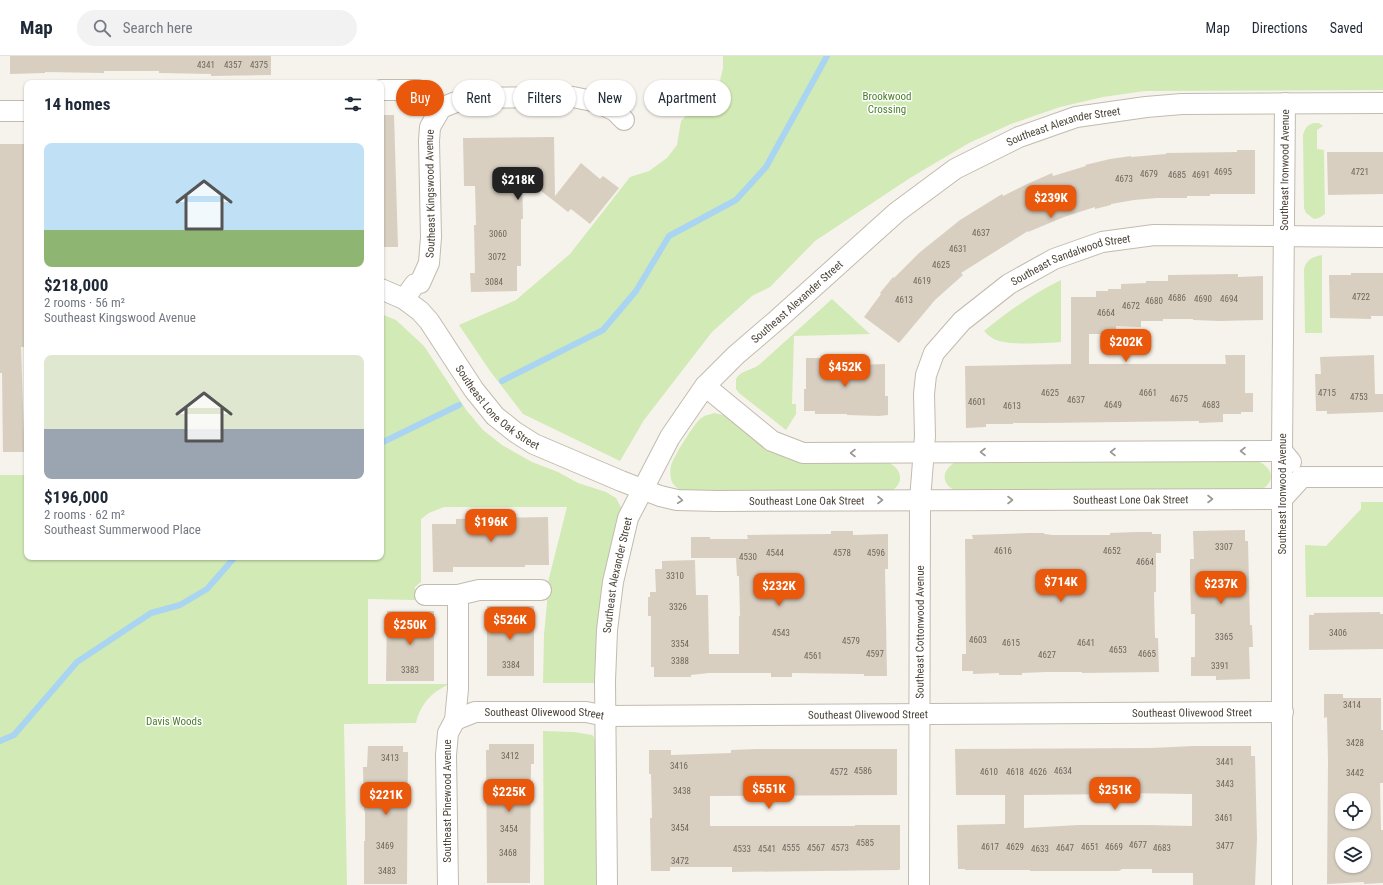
<!DOCTYPE html>
<html lang="en">
<head>
<meta charset="utf-8">
<style>
	:root { --surface:#fff; --page:#f2f2f3; --text:#1f2937; --muted:#747a83; --line:#e0e1e3; --accent:#ea580c }
	body { margin:0; font-family:"Roboto Condensed",sans-serif; background:var(--page); color:var(--text); height:100vh; display:flex; flex-direction:column; font-size:15px; white-space:nowrap }
	* { box-sizing:border-box; margin:0 }
	p { font-size:13px; color:var(--muted) }
	.icon { flex:none; width:22px; height:22px; fill:none; stroke:currentColor; stroke-width:2; stroke-linecap:round; stroke-linejoin:round }
	.map { position:relative; flex:1; overflow:hidden }
	.details { position:absolute; left:24px; top:24px; width:360px; height:480px; display:flex; flex-direction:column; background:var(--surface); border-radius:8px; box-shadow:0 1px 3px #0004 }
	.details>* { flex:none }
	.hud { position:absolute; left:396px; top:24px; width:380px; height:36px; display:flex; gap:8px }
	.controls { position:absolute; left:1335px; top:737px; display:grid; gap:8px }
	.controls a { display:grid; place-items:center; width:36px; height:36px; border-radius:50%; background:var(--surface); box-shadow:0 1px 3px #0004; font-size:20px }
	.price { position:absolute; translate:-50% -34px; padding:0 9px; border-radius:8px; background:var(--accent); color:#fff; font-size:13px; line-height:26px; filter:drop-shadow(0 1px 2px #0008) }
	.price::after { content:''; position:absolute; left:50%; top:24px; width:12px; height:9px; margin-left:-6px; background:inherit; clip-path:polygon(0 0,100% 0,50% 100%) }
	.price.on { background:#222; color:#fff }
	ul { padding:0; list-style:none }
	li { display:grid; align-content:center; gap:8px; height:212px; padding:0 20px }
	li span { display:grid; place-items:center; height:124px; border-radius:8px; color:#555 }
	li>.icon { margin-inline-start:auto }
	span .icon { width:72px; height:72px; fill:#fffc; stroke-width:1 }
	li b { font-size:17px }
	h2 { display:flex; justify-content:space-between; align-items:center; height:48px; padding:0 20px; font-size:17px }
	.pill { padding:0 14px; border-radius:18px; background:var(--surface); box-shadow:0 1px 3px #0004; font-size:14px; line-height:36px }
	.pill.on { background:var(--accent); color:#fff }
	header { display:flex; align-items:center; gap:24px; box-sizing:border-box; height:56px; padding:0 20px; background:var(--surface); border-bottom:1px solid var(--line) }
	header strong { font-size:19px }
	nav { display:flex; gap:22px; margin-inline-start:auto; font-size:14px }
	.search { width:280px; height:36px; background:var(--page); display:flex; align-items:center; gap:10px; box-sizing:border-box; padding:0 14px; border-radius:22px; color:var(--muted); font-size:15px }
	.map>svg:first-child { display:block }
	.green { fill:#d2eab5 }
	.lines { fill:none; stroke-linecap:round; stroke-linejoin:round }
	.stream { stroke:#a9d4f2; stroke-width:6 }
	.building { fill:#d8cfc1; fill-rule:evenodd }
	.street-casing { stroke:#c2bbae; stroke-width:22 }
	.street { stroke:#fff; stroke-width:20 }
	.oneway { stroke:#9c9892 }
	.labels { text-anchor:middle; dominant-baseline:central; stroke-width:3; stroke-linejoin:round; paint-order:stroke }
	.number-label { font-size:9px; fill:#6e675b }
	.park-label { font-size:11px; fill:#4a7f2a; stroke:#fff }
	.street-label { font-size:11px; fill:#4b4439; stroke:#fff }
</style>
</head>
<body>
<header>
<strong>Map</strong>
<div class="search"><svg class="icon" aria-label="search" viewBox="0 0 24 24"><circle cx="10" cy="10" r="6"/><path d="M15 15l6 6"/></svg>Search here</div>
<nav><a>Map</a><a>Directions</a><a>Saved</a></nav>
</header>
<div class="map">
<svg width="1383" height="829" viewBox="0 0 1383 829">
	<rect width="100%" height="100%" fill="#f6f3ec"/>
	<path class="green" d="M723,0H1383V34L1145,35L1103,41L1060,51L1011,68L969,87L910,122L815,185L770,231L752,240L712,276L644,364L620,405L523,358L490,315L459,269L516,244L570,198L630,121L649,115L667,102L677,89L681,65L720,25L723,12Z
		M1314,67H1319L1323,70L1317,74V93L1324,94L1325,158L1319,162L1314,163L1306,157L1304,152L1303,79C1305,72 1307,69 1314,67Z
		M1322,199V277H1305L1304,213C1307,203 1312,201 1322,199Z
		M1061,224V286C1045,287 1007,290 994,283C990,281 987,278 984,275C1008,255 1033,238 1061,224Z
		M832,243L870,278L794,280L792,348H796V358L786,374L739,337L736,333V323C741,314 750,315 759,309Z
		M381,258L396,264L424,290L467,355L483,374L502,389L532,406L558,416L578,427L606,436L616,442L621,451L620,460L603,529L597,576L595,627H543L544,579L547,547V530L567,451H444L429,457L421,463V526L415,531V544L368,543V628H449C431,637 421,647 416,667L344,668L347,829H0V419H27V501H381Z
		M714,357L723,359L730,362L773,396L791,404L805,406H887C904,413 905,430 887,437H687C681,434 675,432 672,426C670,421 670,415 671,410C672,403 694,368 700,363C704,359 709,359 714,357Z
		M1255,404C1272,410 1278,424 1260,435L959,436C940,430 940,413 958,405Z
		M1361,446H1383V541H1306L1305,489L1326,490L1361,453Z
		M543,675L574,676L592,679L594,681L596,691V829H544Z"/>
	<g class="lines">
		<path class="stream" d="M502,325L603,274L636,235L669,180L736,144L766,111L827,0
			M381,387L459,349
			M0,685L14,679L77,606L151,557L180,549L207,533L235,501"/>
	</g>
	<path class="building" d="M10,0H271V19L211,20V18L159,17V15H104V17L45,16V17L10,18Z
		M381,59H394L398,191H381Z
		M554,81L555,140L581,107L600,123L603,120L619,132L590,168L571,153L568,156L522,120L523,163H521V210H517V235L471,236L470,217H475L474,169H476L475,130H464L463,82Z
		M0,88H25V150H27V171H25L26,232L25,268H27V291H21L24,380H26V394H24V396H3L2,317H0Z
		M1237,94H1255V138H1210V140H1187V142H1157L1134,144L1111,148V149L1095,153V151L1064,161L1028,176V175L961,217L963,219L935,244L899,287L864,261L881,238L880,237L893,221L894,222L919,197L960,164L1002,138L1003,140L1025,129L1052,117L1053,120L1086,110L1085,109L1110,103L1131,100V101L1166,98V97L1237,96Z
		M1327,96H1383V138L1328,139Z
		M1351,217H1383V260H1371V263L1330,262L1329,219H1351Z
		M1238,218V221L1263,220V264L1219,265L1193,264V263H1163V265H1141V271L1116,270V278H1089V308H1226L1225,299H1245V337H1253V356H1241V358H1223V366L1199,367V365L1045,367H1013V368H986V371L966,372L965,310L1071,308V241H1096V235H1108V233H1121V228L1146,227V225H1168V219Z
		M1374,299L1375,338H1383V356L1327,358V355H1316L1315,318H1321L1320,301Z
		M806,302H858V309L885,308V340H888V359L879,360L847,359V358H815V355H804V333H806Z
		M548,461L549,509H525V511H453V516H433L432,468H456V463Z
		M1245,474V485H1248L1250,569H1252L1253,591H1249L1250,623L1216,624V620H1191V601H1195V558H1191L1190,523V503H1194L1193,475Z
		M831,475H853V479L888,478V513H885L887,620H864V618L792,617V621H771V617H709L691,619V621H654V611H651V560H648V541H650V536H656L655,513H662V505L695,504L696,539H708L709,598H739V560H740L739,520H737L736,502H691V481H710V483H748L747,479L831,478Z
		M1137,476H1152V478H1161V497H1156V536H1154L1155,582H1158L1159,616L1082,617V616H1047L1022,617V619H999V617L973,618V615H962V598H966L965,483H973L972,479L1029,477H1044V478L1053,479H1110V477Z
		M487,550H534V620H487Z
		M387,555H434V625H386Z
		M1380,556V558H1383V593L1309,594V559H1314V557Z
		M1324,638H1343V642H1381V674H1383V727H1380L1381,774H1383V827L1364,828V826L1327,828L1328,705L1327,661L1324,662ZM1342,744H1364V766H1342ZM1342,788H1364V810H1342Z
		M489,688H534V708H531L530,827H487L486,694H489Z
		M368,690H403V696H408L407,828H364V785H365V755H364L363,711H367Z
		M1194,690H1251V700H1255L1257,783L1255,829H1193V817H1152V813H1122L1119,815H1030V814H965V813H958L957,769L1005,768V739H956L955,693L1150,692ZM1120,737L1192,738V770L1148,769H1079L1024,772V739L1120,738Z
		M756,693H897V739L710,740V770H855V769H900V813L899,814L732,816V811H670V815H651L650,762H652L651,718H649V694H671V699L731,697V694Z"/>
	<g class="lines">
		<g class="street-casing">
			<g id="street">
				<path d="M381,34H418L441,52"/>
				<path d="M0,55H27"/>
				<path id="s1" d="M381,233L404,243L420,255L429,265L474,334L495,360L515,376L534,388L621,425L660,440L677,444L717,445L1282,443L1302,421H1383"/>
				<path id="s2" d="M404,243L415,228L420,227L429,207L431,181L429,85L430,71L441,52L466,42L573,41L597,46L615,55L624,64"/>
				<path d="M705,330L772,385L803,397L1282,395L1291,406"/>
				<path d="M425,539H458L479,534H541"/>
				<path id="s3" d="M455,664L475,656H586L606,660L1283,656"/>
				<path d="M448,829L446,699L448,677L455,664L458,633V539"/>
				<path id="s4" d="M607,829L605,625L607,574L613,526L628,462L670,381L705,330L736,299L778,263L897,156L955,113L1019,81L1076,61L1146,51L1182,48L1383,47"/>
				<path id="s5" d="M919,829L920,444L925,380L924,338L926,319L934,297L962,265L1009,228L1054,203L1102,186L1154,179L1383,181"/>
				<path id="s6" d="M1282,829V395L1285,47"/>
			</g>
		</g>
		<use href="#street" class="street"/>
	</g>
	<defs><path id="oneway-chevron" d="M-2-3.5L2.5 0L-2 3.5" fill="none" stroke-width="1.6" stroke-linecap="round" stroke-linejoin="round"/></defs>
	<g class="oneway">
		<use href="#oneway-chevron" transform="translate(1243 395) rotate(180)"/>
		<use href="#oneway-chevron" transform="translate(983 396) rotate(180)"/>
		<use href="#oneway-chevron" transform="translate(1113 396) rotate(180)"/>
		<use href="#oneway-chevron" transform="translate(853 397) rotate(180)"/>
		<use href="#oneway-chevron" transform="translate(1210 443)"/>
		<use href="#oneway-chevron" transform="translate(680 444) rotate(6)"/>
		<use href="#oneway-chevron" transform="translate(880 444)"/>
		<use href="#oneway-chevron" transform="translate(1010 444)"/>
	</g>
	<g class="labels">
		<g class="number-label">
			<text x="206" y="9">4341</text>
			<text x="233" y="9">4357</text>
			<text x="259" y="9">4375</text>
			<text x="1223" y="116">4695</text>
			<text x="1360" y="116">4721</text>
			<text x="1149" y="118">4679</text>
			<text x="1177" y="119">4685</text>
			<text x="1201" y="119">4691</text>
			<text x="1124" y="123">4673</text>
			<text x="981" y="177">4637</text>
			<text x="498" y="178">3060</text>
			<text x="958" y="193">4631</text>
			<text x="497" y="201">3072</text>
			<text x="941" y="209">4625</text>
			<text x="922" y="225">4619</text>
			<text x="494" y="226">3084</text>
			<text x="1361" y="241">4722</text>
			<text x="1177" y="242">4686</text>
			<text x="1203" y="243">4690</text>
			<text x="1229" y="243">4694</text>
			<text x="904" y="244">4613</text>
			<text x="1154" y="245">4680</text>
			<text x="1131" y="250">4672</text>
			<text x="1106" y="257">4664</text>
			<text x="1050" y="337">4625</text>
			<text x="1148" y="337">4661</text>
			<text x="1327" y="337">4715</text>
			<text x="1359" y="341">4753</text>
			<text x="1179" y="343">4675</text>
			<text x="1076" y="344">4637</text>
			<text x="977" y="346">4601</text>
			<text x="1113" y="349">4649</text>
			<text x="1211" y="349">4683</text>
			<text x="1012" y="350">4613</text>
			<text x="1224" y="491">3307</text>
			<text x="1003" y="495">4616</text>
			<text x="1112" y="495">4652</text>
			<text x="775" y="497">4544</text>
			<text x="842" y="497">4578</text>
			<text x="876" y="497">4596</text>
			<text x="748" y="501">4530</text>
			<text x="1145" y="506">4664</text>
			<text x="675" y="520">3310</text>
			<text x="678" y="551">3326</text>
			<text x="781" y="577">4543</text>
			<text x="1338" y="577">3406</text>
			<text x="1224" y="581">3365</text>
			<text x="978" y="584">4603</text>
			<text x="851" y="585">4579</text>
			<text x="1011" y="587">4615</text>
			<text x="1086" y="587">4641</text>
			<text x="680" y="588">3354</text>
			<text x="1118" y="594">4653</text>
			<text x="875" y="598">4597</text>
			<text x="1147" y="598">4665</text>
			<text x="1047" y="599">4627</text>
			<text x="813" y="600">4561</text>
			<text x="680" y="605">3388</text>
			<text x="511" y="609">3384</text>
			<text x="1220" y="610">3391</text>
			<text x="410" y="614">3383</text>
			<text x="1352" y="649">3414</text>
			<text x="1355" y="687">3428</text>
			<text x="510" y="700">3412</text>
			<text x="390" y="702">3413</text>
			<text x="1225" y="706">3441</text>
			<text x="679" y="710">3416</text>
			<text x="863" y="715">4586</text>
			<text x="1063" y="715">4634</text>
			<text x="839" y="716">4572</text>
			<text x="989" y="716">4610</text>
			<text x="1015" y="716">4618</text>
			<text x="1038" y="716">4626</text>
			<text x="1355" y="717">3442</text>
			<text x="1225" y="728">3443</text>
			<text x="682" y="735">3438</text>
			<text x="1224" y="762">3461</text>
			<text x="680" y="772">3454</text>
			<text x="509" y="773">3454</text>
			<text x="865" y="787">4585</text>
			<text x="1138" y="789">4677</text>
			<text x="385" y="790">3469</text>
			<text x="1225" y="790">3477</text>
			<text x="990" y="791">4617</text>
			<text x="1015" y="791">4629</text>
			<text x="1090" y="791">4651</text>
			<text x="1114" y="791">4669</text>
			<text x="791" y="792">4555</text>
			<text x="816" y="792">4567</text>
			<text x="840" y="792">4573</text>
			<text x="1065" y="792">4647</text>
			<text x="1162" y="792">4683</text>
			<text x="742" y="793">4533</text>
			<text x="767" y="793">4541</text>
			<text x="1040" y="793">4633</text>
			<text x="508" y="797">3468</text>
			<text x="680" y="805">3472</text>
			<text x="387" y="815">3483</text>
		</g>
		<g class="park-label">
			<text x="887" y="40">Brookwood<tspan x="887" dy="13">Crossing</tspan></text>
			<text x="174" y="665">Davis Woods</text>
		</g>
		<g class="street-label">
			<text stroke="none"><textPath href="#s4" startOffset="971">Southeast Alexander Street</textPath></text>
			<text stroke="none"><textPath href="#s6" startOffset="715">Southeast Ironwood Avenue</textPath></text>
			<text stroke="none"><textPath href="#s2" startOffset="115">Southeast Kingswood Avenue</textPath></text>
			<text stroke="none"><textPath href="#s5" startOffset="703">Southeast Sandalwood Street</textPath></text>
			<text stroke="none"><textPath href="#s4" startOffset="647">Southeast Alexander Street</textPath></text>
			<text stroke="none"><textPath href="#s1" startOffset="170">Southeast Lone Oak Street</textPath></text>
			<text stroke="none"><textPath href="#s6" startOffset="391">Southeast Ironwood Avenue</textPath></text>
			<text stroke="none"><textPath href="#s1" startOffset="830">Southeast Lone Oak Street</textPath></text>
			<text stroke="none"><textPath href="#s1" startOffset="506">Southeast Lone Oak Street</textPath></text>
			<text stroke="none"><textPath href="#s4" startOffset="311">Southeast Alexander Street</textPath></text>
			<text stroke="none"><textPath href="#s5" startOffset="253">Southeast Cottonwood Avenue</textPath></text>
			<text stroke="none"><textPath href="#s3" startOffset="739">Southeast Olivewood Street</textPath></text>
			<text stroke="none"><textPath href="#s3" startOffset="91">Southeast Olivewood Street</textPath></text>
			<text stroke="none"><textPath href="#s3" startOffset="415">Southeast Olivewood Street</textPath></text>
			<text transform="translate(447 745) rotate(-90)">Southeast Pinewood Avenue</text>
		</g>
	</g>
</svg>
<div class="controls">
<a><svg class="icon" aria-label="locate" viewBox="0 0 24 24"><circle cx="12" cy="12" r="6"/><path d="M12 2v4M12 18v4M2 12h4M18 12h4"/></svg></a>
<a><svg class="icon" aria-label="layers" viewBox="0 0 24 24"><path d="M12 4l9 5-9 5-9-5zM3 14l9 5 9-5"/></svg></a>
</div>
<b class="price on" style="left:518px;top:145px">$218K</b>
<b class="price" style="left:1051px;top:163px">$239K</b>
<b class="price" style="left:1126px;top:307px">$202K</b>
<b class="price" style="left:845px;top:332px">$452K</b>
<b class="price" style="left:491px;top:487px">$196K</b>
<b class="price" style="left:1061px;top:547px">$714K</b>
<b class="price" style="left:1221px;top:549px">$237K</b>
<b class="price" style="left:779px;top:551px">$232K</b>
<b class="price" style="left:510px;top:585px">$526K</b>
<b class="price" style="left:410px;top:590px">$250K</b>
<b class="price" style="left:769px;top:754px">$551K</b>
<b class="price" style="left:1115px;top:755px">$251K</b>
<b class="price" style="left:509px;top:757px">$225K</b>
<b class="price" style="left:386px;top:760px">$221K</b>
<div class="hud">
<a class="pill on">Buy</a>
<a class="pill">Rent</a>
<a class="pill">Filters</a>
<a class="pill">New</a>
<a class="pill">Apartment</a>
</div>
<section class="details">
<h2>14 homes<svg class="icon" aria-label="filters" viewBox="0 0 24 24"><path d="M4 7h16M4 17h16"/><circle cx="9" cy="7" r="2"/><circle cx="15" cy="17" r="2"/></svg></h2>
<ul>
<li><span style="background:linear-gradient(#bfe0f5 70%,#8fb573 0)"><svg class="icon" aria-label="home" viewBox="0 0 24 24"><path d="M3 11l9-7 9 7M6 9v11h12V9"/></svg></span><div><b>$218,000</b><p>2 rooms · 56 m²</p><p>Southeast Kingswood Avenue</p></div></li>
<li><span style="background:linear-gradient(#dfe7d0 60%,#9aa5b1 0)"><svg class="icon" aria-label="home" viewBox="0 0 24 24"><path d="M3 11l9-7 9 7M6 9v11h12V9"/></svg></span><div><b>$196,000</b><p>2 rooms · 62 m²</p><p>Southeast Summerwood Place</p></div></li>
</ul>
</section>
</div>
</body>
</html>
